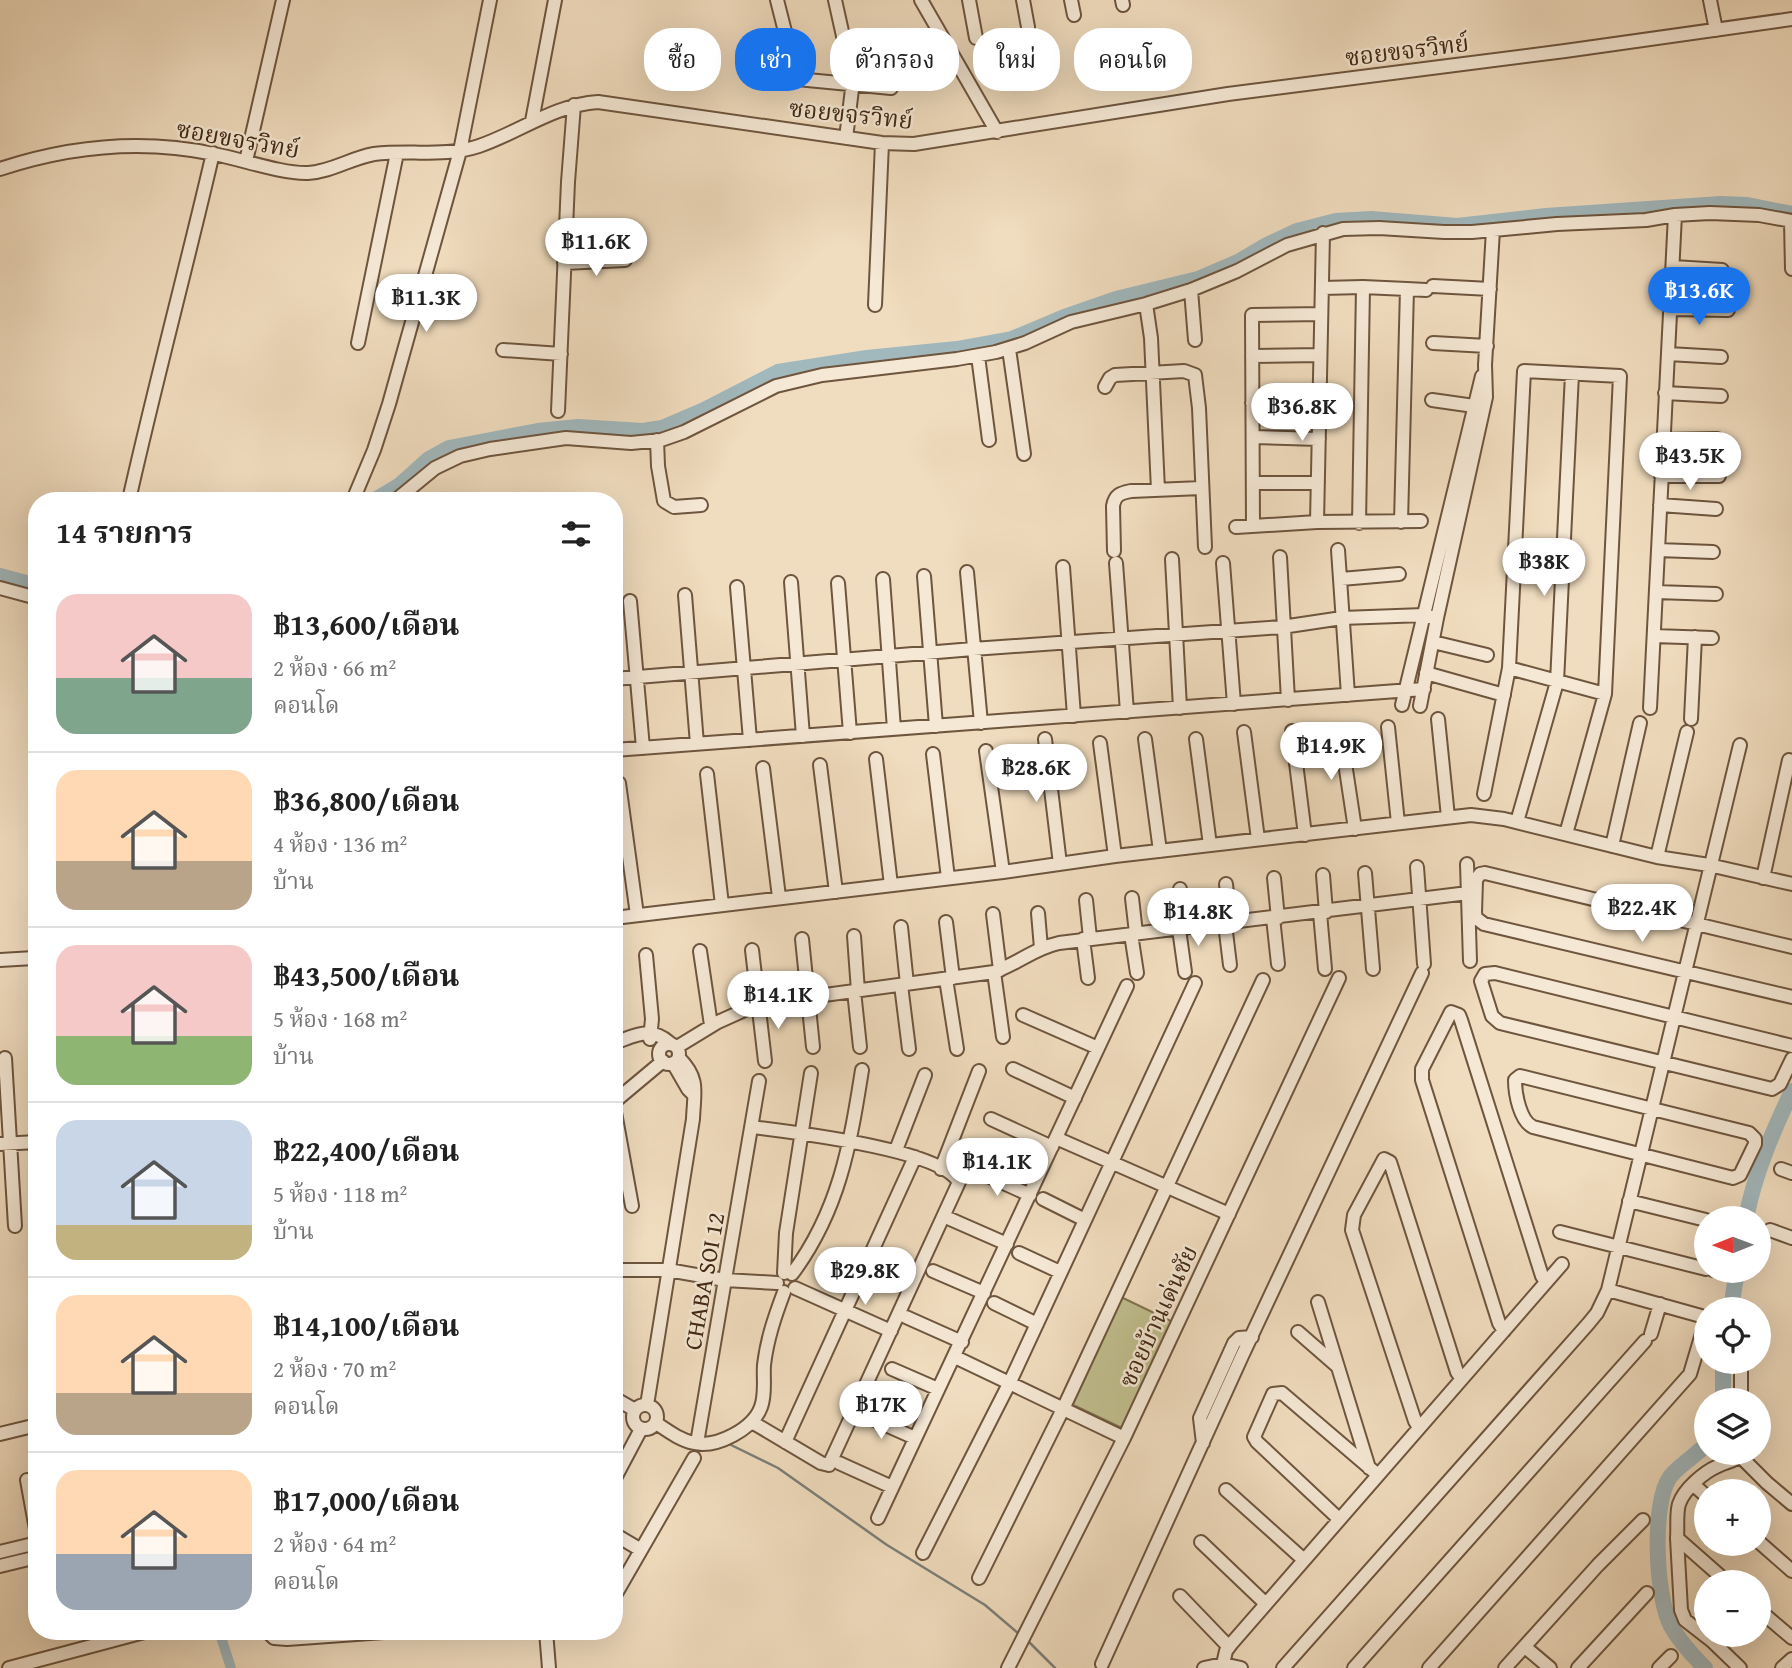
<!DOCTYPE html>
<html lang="th">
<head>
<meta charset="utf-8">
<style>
	:root { --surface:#fff; --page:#f6f6f6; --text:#222; --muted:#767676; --line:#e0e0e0; --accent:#1a73e8 }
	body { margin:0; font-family:"Gentium Book Plus","Noto Serif Thai",serif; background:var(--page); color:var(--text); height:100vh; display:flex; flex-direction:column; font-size:26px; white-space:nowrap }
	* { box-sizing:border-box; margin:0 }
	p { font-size:23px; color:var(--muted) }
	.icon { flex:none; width:38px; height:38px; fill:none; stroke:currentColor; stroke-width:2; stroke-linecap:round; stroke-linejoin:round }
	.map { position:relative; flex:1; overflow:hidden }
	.drawer { position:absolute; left:28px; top:492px; width:595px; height:1148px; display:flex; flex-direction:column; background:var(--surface); border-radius:28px; box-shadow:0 7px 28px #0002 }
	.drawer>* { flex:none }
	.banner { position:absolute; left:644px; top:28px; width:665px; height:63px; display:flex; gap:14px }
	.needle { width:46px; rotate:269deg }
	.buttons { position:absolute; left:1694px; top:1206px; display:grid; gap:14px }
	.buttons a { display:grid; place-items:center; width:77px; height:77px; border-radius:50%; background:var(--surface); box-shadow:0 7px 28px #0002; font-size:35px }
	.price { position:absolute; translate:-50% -60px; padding:0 16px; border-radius:24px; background:#fff; color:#222; font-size:23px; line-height:46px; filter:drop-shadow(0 2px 4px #0008) }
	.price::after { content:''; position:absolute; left:50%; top:42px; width:21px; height:16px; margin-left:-10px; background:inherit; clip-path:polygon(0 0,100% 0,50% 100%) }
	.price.selected { background:var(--accent); color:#fff }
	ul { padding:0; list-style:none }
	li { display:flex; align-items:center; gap:21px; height:175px; padding:0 28px }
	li+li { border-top:2px solid var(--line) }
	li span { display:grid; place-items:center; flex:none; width:196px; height:140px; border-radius:21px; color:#555 }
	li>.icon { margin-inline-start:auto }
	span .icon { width:84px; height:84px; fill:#fffc; stroke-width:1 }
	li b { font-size:30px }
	h2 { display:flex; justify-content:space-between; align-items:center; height:84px; padding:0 28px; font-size:30px }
	.pill { padding:0 24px; border-radius:28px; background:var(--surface); box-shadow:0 7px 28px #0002; font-size:24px; line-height:63px }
	.pill.selected { background:var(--accent); color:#fff }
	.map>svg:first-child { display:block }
	.green { fill:#c0be8d; stroke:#817350; stroke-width:2 }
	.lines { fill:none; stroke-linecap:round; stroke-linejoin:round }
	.stream { stroke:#7b7e79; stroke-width:2.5 }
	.canal { stroke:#a1b8bd; stroke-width:10 }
	.river { stroke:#a1b8bd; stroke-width:16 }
	.minor-casing { stroke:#6e553e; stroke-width:16 }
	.minor { stroke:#f5e8d5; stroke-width:12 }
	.labels { text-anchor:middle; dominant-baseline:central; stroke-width:5; stroke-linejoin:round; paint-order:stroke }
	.street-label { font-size:24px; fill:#422813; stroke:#f5e8d5 }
</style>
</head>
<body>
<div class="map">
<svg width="1792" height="1668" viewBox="0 0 1792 1668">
	<rect width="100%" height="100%" fill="#f0dcbe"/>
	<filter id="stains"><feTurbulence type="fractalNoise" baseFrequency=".00286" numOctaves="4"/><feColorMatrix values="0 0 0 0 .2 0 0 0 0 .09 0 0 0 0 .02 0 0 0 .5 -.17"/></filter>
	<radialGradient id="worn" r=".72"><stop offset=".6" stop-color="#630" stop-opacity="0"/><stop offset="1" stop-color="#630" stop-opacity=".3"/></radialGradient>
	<path class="green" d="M1121,1297L1173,1322L1124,1429L1071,1404Z"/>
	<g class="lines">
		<path class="stream" d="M727,1443L778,1468L887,1545L985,1605L1019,1634
			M1027,1640L1055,1668"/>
		<path class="canal" d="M219,1631L231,1668"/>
		<path class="river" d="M375,500L400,485L429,459L449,448L538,431L578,427L643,431L662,428L704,410L778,372L867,358L957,349L1012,339L1067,316L1116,299L1198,279L1240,261L1267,245L1297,231L1336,221L1371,219L1457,226L1546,216L1721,204L1747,205L1792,214
			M0,576L37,586
			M1746,1218C1755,1173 1772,1133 1792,1091
			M1731,1309L1737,1270
			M1723,1400V1362
			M1705,1668C1692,1655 1680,1642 1671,1626C1656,1599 1651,1503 1670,1477C1676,1468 1697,1454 1706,1445"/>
		<g class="minor-casing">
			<path id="minor" d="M777,0L797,79L891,88
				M835,0L853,81L846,138
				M921,0L997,132
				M969,0L976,38
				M1023,0L1028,27
				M1071,0L1074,15
				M1122,0L1123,5
				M1710,0L1716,30
				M532,121L555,0
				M246,161L283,0
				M0,169C70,146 142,139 214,154C241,159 282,174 308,173C331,172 351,158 374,154C409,150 446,157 479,146C520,132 554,105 598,102L882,143L914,144L1228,94L1565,51L1792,19
				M1791,221L1792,269
				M1323,233L1317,522L1421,521
				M564,263L625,260
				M1673,267L1722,270
				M1433,286L1490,289
				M1322,288L1363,287L1407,289L1401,522
				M1407,289L1426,290
				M1191,290L1195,340
				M1146,304L1151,338L1158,490
				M875,305L882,143
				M1670,309L1728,310
				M358,343L397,153
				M1433,343L1487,346
				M1009,349L1024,454
				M503,350L561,354
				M1668,354L1721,357
				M978,356L989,440
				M1252,356L1320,355
				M1105,387L1110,378L1115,375L1184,371L1195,375L1199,408L1205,547
				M1665,393L1721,396
				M1432,400L1474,406
				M1252,403L1320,404
				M558,411L568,182L574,105
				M1253,437L1319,439
				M657,440L658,466L664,501L674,507L701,505
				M1663,440L1717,439
				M1661,476H1719
				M1253,483H1318
				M129,500C155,384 186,269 213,153
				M353,500L374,450L389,404L460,151L490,0
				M396,500L435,468L460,456L490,449L566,438L631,443L661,440L684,432L776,386L822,375L957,359L996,352L1025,343L1071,322L1146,304L1191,290L1237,271L1287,245L1343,229L1379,228L1444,232H1472L1557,224L1646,220L1675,215L1710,213L1759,215L1792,221
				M1660,505L1716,509
				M1359,523L1363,287
				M1253,526L1252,315L1321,314
				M1236,527L1317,522
				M1338,550L1348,695
				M1658,550L1713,552
				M1114,551L1113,506C1115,495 1120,493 1131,491L1201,488
				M1280,557L1288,700
				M1172,559L1180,708
				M1116,563L1127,712
				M1223,563L1234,704
				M1063,567L1074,716
				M967,572L981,723
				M924,576L936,726
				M883,579L894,729
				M1341,579L1399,574
				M791,582L803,736
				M838,583L850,733
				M737,587L750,740
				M0,588L37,598
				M1656,592L1716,594
				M685,595L697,744
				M630,601L643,748
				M1654,636L1712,638
				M1433,642L1487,655
				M1509,668L1605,694
				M1426,673L1504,695
				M614,679L973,649L1282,627L1342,618L1424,615L1437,618
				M1402,705L1482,376
				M1420,706L1437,618L1486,397L1485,365L1493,230
				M1650,708L1675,215
				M1438,719L1448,817
				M1691,719L1695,637
				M1388,727L1398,823
				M1340,730L1355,829
				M1292,731L1305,835
				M1244,732L1258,839
				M1045,739L1060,864
				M1145,739L1160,851
				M1196,739L1210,845
				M1100,743L1115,856
				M614,750L1424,689
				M986,751L1003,872
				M933,754L948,878
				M876,759L891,885
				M820,765L836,892
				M763,768L779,897
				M707,774L722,905
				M619,783L637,915
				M1484,794L1509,668L1524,371L1620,376L1605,694L1566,834
				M1517,822L1557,682L1572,374
				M1612,846L1640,723
				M1657,857L1687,732
				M1467,864L1470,961
				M1417,867L1424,964
				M1365,873L1373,969
				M1323,875L1326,912
				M1274,878L1278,918
				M1763,878L1789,760
				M1226,884L1230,923
				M1180,889L1184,928
				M1132,898L1136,933
				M1086,900L1090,938
				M1038,913L1041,948
				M1320,913L1325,969
				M993,914L1000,970
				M614,918L1003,872L1115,856L1471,815L1504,819L1657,857L1709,865L1792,884
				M1273,918L1278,964
				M946,922L953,978
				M1225,924L1230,965
				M901,927L907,984
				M1179,929L1185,972
				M1131,934L1137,973
				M854,936L858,991
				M802,939L813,1047
				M1083,939L1088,978
				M1792,947L1485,873L1480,874L1476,880L1475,913L1476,918L1484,924L1792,997
				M752,950L765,1061
				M700,951L711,1025
				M646,955L652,1019L650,1039
				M0,960L34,958
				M994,972L1003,1037
				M946,979L957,1049
				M901,985L909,1049
				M854,991L860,1047
				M1023,1015L1098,1048
				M614,1043C637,1035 650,1026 670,1043
				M659 1054a10 10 0 1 1 20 0a10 10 0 1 1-20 0Z
				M1792,1046L1495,973L1485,974L1481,981L1492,1016L1500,1023L1772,1089L1780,1084L1792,1059
				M677,1047L718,1022L758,1004L994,972C1017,964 1035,948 1059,943L1468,893
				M5,1058L15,1226
				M673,1063L688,1089L694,1095
				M1013,1069L1075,1098
				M1520,1076L1749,1133L1755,1139V1144L1740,1175L1733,1178L1533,1127C1520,1121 1515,1094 1515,1080Z
				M614,1102L663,1061
				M614,1107L632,1206
				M991,1119L1052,1147
				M1056,1138L1229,1214
				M0,1144L37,1142
				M896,1150L925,1075
				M941,1169L979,1071
				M1781,1169L1792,1173
				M977,1171L1030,1195
				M1043,1199L1085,1220
				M1629,1201L1706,1220
				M950,1219L1007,1244
				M1770,1230L1792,1238
				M1560,1232L1706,1269
				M1019,1253L1060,1272
				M614,1270H668L725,1280L777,1283
				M1713,1270H1721
				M933,1271L984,1293
				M784,1273L786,1233L811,1073
				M792,1274C839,1211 850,1146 862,1070
				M795,1288L891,1331
				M1318,1302L1369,1468
				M994,1303L1037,1324
				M906,1317L962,1342
				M1504,1331L1499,1323L1422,1080V1069L1451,1012L1459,1015L1461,1020L1542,1276L1546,1282
				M1298,1332L1337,1366
				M1651,1334L1660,1304
				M955,1357L1124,1438
				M1741,1363V1400
				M892,1369L938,1389
				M614,1398L635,1410
				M633 1417a12 12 0 1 1 24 0a12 12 0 1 1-24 0Z
				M647,1405L693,1119C694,1092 700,1079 679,1058
				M861,1414L915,1438
				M752,1422L821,1463L829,1465L959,1182C939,1149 792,1132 752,1127
				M656,1423C668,1431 680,1440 694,1443C717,1448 753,1429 761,1407C766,1394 763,1378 764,1365C767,1339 775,1316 784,1292
				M1419,1428L1415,1421L1352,1230L1354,1215L1384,1159L1390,1162L1457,1372L1462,1379
				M0,1434L37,1425
				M785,1442L915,1157
				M697,1443L759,1081
				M1203,1443L1200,1418L1234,1343L1239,1338L1252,1337
				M1740,1456L1767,1483L1792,1504
				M839,1463L892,1487
				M27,1480L37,1535
				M614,1480L641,1429
				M1694,1485L1706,1496
				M1226,1490L1304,1560
				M878,1518L1127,986
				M1339,1519L1257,1442L1254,1437L1273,1394L1282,1393L1378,1475
				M614,1534L641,1550
				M1677,1538L1681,1610L1685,1620L1712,1641L1740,1668
				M1201,1542L1266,1604
				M1759,1542L1792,1571
				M0,1552L37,1543
				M923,1553L1010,1382L1195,983
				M0,1566L37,1557
				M979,1578L1064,1407L1263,980
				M1727,1582L1677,1538C1678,1527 1676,1514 1679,1504C1684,1489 1704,1472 1718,1466C1727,1461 1737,1462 1741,1452
				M1180,1596L1229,1647
				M614,1597L694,1458
				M1759,1610L1792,1638
				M267,1631L274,1638L287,1639L398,1631
				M546,1631L549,1668
				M1525,1647L1550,1668
				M1102,1664L1242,1356L1422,973
				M1223,1664L1226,1651L1232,1643L1562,1264
				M9,1668L148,1631
				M1008,1668L1124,1438L1339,978
				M1204,1668L1223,1664L1241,1668
				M1283,1668L1588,1324L1597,1313L1608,1290L1740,745
				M1354,1668L1645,1341
				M1429,1668L1690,1374L1706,1320L1701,1316L1608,1290
				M1505,1668L1598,1565L1643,1520
				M1578,1668L1647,1593
				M1659,1668L1671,1656
				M1782,1668L1792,1659"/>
		</g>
		<use href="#minor" class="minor"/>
	</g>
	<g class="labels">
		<g class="street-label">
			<text transform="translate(1407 50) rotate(-7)">ซอยขจรวิทย์</text>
			<text transform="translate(851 114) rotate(6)">ซอยขจรวิทย์</text>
			<text transform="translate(238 139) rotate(10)">ซอยขจรวิทย์</text>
			<text transform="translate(704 1281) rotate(-80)">CHABA SOI 12</text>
			<text transform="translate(1158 1316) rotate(-65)">ซอยบ้านเด่นชัย</text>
		</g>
	</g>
	<rect width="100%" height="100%" filter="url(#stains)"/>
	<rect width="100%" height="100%" fill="url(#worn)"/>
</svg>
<div class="buttons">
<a><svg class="needle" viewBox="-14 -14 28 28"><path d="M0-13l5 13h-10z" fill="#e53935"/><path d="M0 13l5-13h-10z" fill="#767676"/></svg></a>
<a><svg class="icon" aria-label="locate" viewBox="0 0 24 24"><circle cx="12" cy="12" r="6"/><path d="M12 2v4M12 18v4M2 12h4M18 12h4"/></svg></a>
<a><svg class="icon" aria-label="layers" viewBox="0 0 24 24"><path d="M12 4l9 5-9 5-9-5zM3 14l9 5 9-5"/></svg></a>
<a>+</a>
<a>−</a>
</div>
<b class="price" style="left:596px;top:278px">฿11.6K</b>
<b class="price selected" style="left:1699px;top:327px">฿13.6K</b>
<b class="price" style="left:426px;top:334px">฿11.3K</b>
<b class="price" style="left:1302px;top:443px">฿36.8K</b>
<b class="price" style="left:1690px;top:492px">฿43.5K</b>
<b class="price" style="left:1544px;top:598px">฿38K</b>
<b class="price" style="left:1331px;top:782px">฿14.9K</b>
<b class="price" style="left:1036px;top:804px">฿28.6K</b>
<b class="price" style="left:1642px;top:944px">฿22.4K</b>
<b class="price" style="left:1198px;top:948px">฿14.8K</b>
<b class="price" style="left:778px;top:1031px">฿14.1K</b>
<b class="price" style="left:997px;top:1198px">฿14.1K</b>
<b class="price" style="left:865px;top:1307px">฿29.8K</b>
<b class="price" style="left:881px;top:1441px">฿17K</b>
<div class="banner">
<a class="pill">ซื้อ</a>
<a class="pill selected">เช่า</a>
<a class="pill">ตัวกรอง</a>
<a class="pill">ใหม่</a>
<a class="pill">คอนโด</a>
</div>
<section class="drawer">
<h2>14 รายการ<svg class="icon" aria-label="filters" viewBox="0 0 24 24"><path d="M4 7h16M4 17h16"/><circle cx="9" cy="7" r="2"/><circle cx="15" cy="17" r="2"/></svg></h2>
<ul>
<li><span style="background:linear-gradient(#f6c9c9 60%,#7fa58c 0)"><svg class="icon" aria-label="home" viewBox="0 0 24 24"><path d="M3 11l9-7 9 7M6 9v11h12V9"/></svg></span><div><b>฿13,600/เดือน</b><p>2 ห้อง · 66 m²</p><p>คอนโด</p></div></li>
<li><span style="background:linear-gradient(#ffd9b3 65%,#b9a48a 0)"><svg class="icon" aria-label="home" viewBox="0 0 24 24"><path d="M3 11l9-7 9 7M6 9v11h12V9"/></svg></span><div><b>฿36,800/เดือน</b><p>4 ห้อง · 136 m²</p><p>บ้าน</p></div></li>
<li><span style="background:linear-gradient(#f6c9c9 65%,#8fb573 0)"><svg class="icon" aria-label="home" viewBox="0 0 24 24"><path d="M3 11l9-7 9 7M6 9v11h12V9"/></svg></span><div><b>฿43,500/เดือน</b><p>5 ห้อง · 168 m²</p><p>บ้าน</p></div></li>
<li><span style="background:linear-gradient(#c9d6e8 75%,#c2b280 0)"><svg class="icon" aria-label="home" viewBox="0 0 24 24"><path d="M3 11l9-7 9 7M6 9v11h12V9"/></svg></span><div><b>฿22,400/เดือน</b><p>5 ห้อง · 118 m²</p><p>บ้าน</p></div></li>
<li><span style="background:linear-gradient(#ffd9b3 70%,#b9a48a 0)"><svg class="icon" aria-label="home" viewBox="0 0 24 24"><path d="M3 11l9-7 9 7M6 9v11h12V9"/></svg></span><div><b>฿14,100/เดือน</b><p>2 ห้อง · 70 m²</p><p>คอนโด</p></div></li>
<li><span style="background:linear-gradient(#ffd9b3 60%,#9aa5b1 0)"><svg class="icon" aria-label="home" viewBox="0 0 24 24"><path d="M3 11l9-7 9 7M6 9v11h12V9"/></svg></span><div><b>฿17,000/เดือน</b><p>2 ห้อง · 64 m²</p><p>คอนโด</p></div></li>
</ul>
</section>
</div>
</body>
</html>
